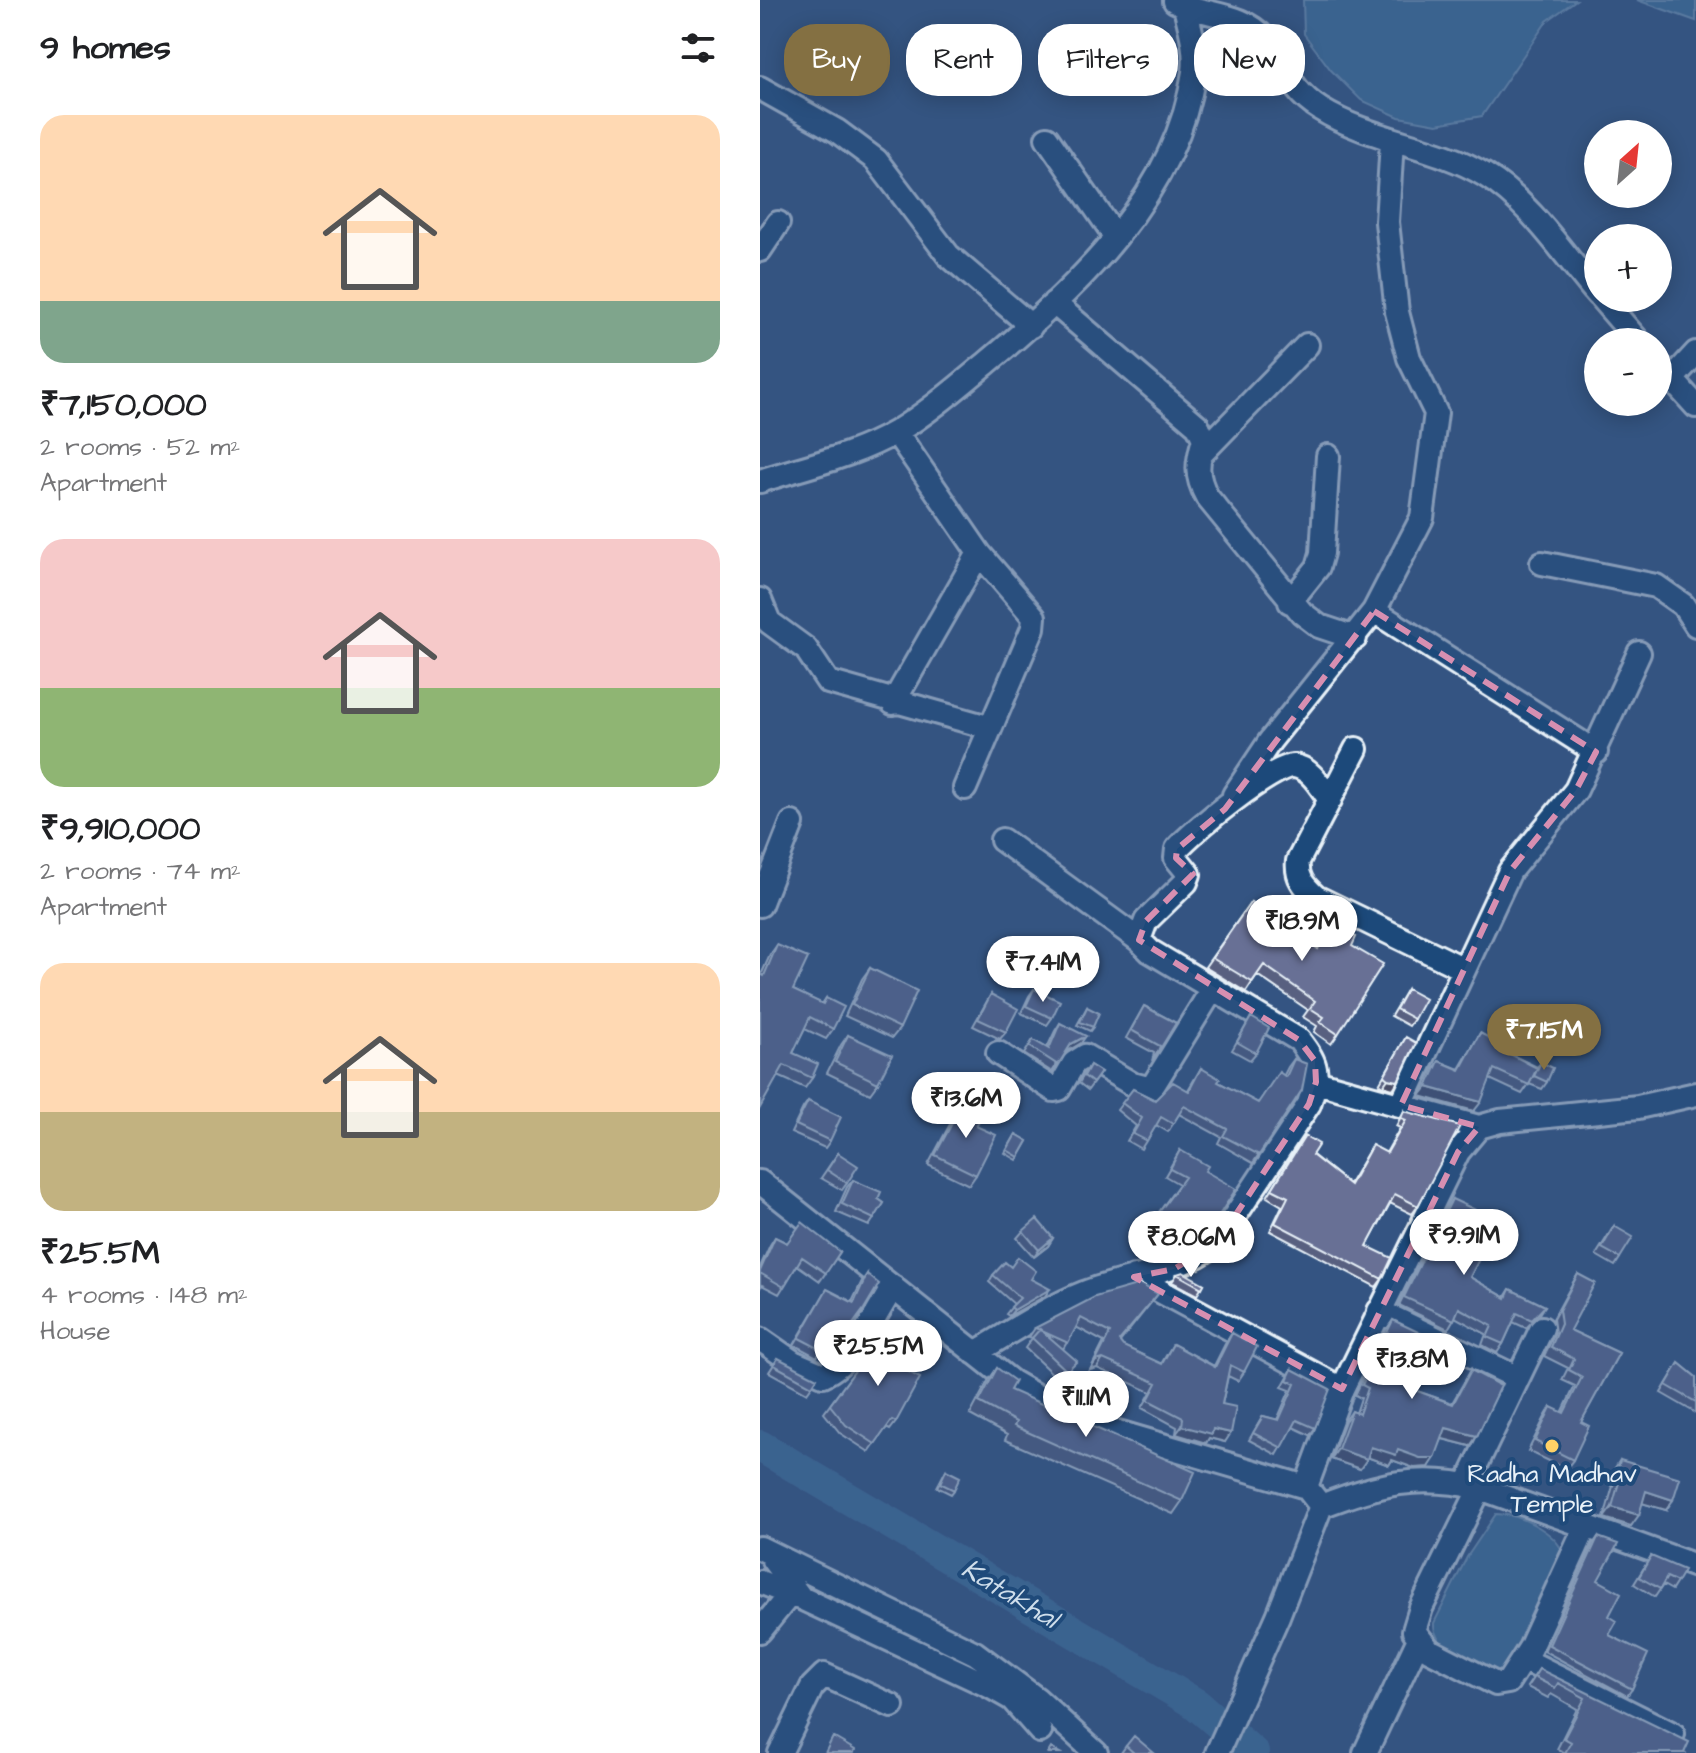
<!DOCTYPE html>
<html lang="en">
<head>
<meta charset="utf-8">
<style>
	:root { --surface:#fff; --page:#f6f6f6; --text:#202124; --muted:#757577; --accent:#847042 }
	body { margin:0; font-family:"Architects Daughter",sans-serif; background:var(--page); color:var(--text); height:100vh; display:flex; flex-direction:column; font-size:30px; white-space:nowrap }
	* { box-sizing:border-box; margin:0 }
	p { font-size:26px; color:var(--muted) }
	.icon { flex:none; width:44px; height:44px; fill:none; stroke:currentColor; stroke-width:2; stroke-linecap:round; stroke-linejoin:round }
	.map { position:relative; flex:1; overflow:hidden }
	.drawer { display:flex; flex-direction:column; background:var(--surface); width:760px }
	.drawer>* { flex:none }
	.guide { position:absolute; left:24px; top:24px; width:760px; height:72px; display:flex; gap:16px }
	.needle { width:52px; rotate:27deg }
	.fabs { position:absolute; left:824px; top:120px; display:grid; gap:16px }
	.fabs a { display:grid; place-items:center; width:88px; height:88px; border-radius:50%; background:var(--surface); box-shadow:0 4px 20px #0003; font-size:40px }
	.price { position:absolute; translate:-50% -68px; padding:0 18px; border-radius:28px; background:#fff; color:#222; font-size:26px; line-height:52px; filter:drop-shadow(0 2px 4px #0008) }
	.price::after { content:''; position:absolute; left:50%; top:48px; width:24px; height:18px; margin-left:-12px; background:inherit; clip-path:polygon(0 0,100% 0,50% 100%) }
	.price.current { background:var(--accent); color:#fff }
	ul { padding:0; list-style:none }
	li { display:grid; align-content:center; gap:16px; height:424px; padding:0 40px }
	li span { display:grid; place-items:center; height:248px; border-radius:24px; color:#555 }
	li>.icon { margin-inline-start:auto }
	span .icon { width:144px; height:144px; fill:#fffc; stroke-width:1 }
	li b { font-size:34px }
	h2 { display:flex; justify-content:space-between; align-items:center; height:96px; padding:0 40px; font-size:34px }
	.chip { padding:0 28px; border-radius:32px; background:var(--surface); box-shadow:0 4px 20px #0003; font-size:28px; line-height:72px }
	.chip.current { background:var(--accent); color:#fff }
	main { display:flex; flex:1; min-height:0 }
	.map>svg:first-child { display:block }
	.water { fill:#43759f; stroke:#85a7c3; stroke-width:2 }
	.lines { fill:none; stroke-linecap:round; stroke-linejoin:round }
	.river { stroke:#43759f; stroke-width:32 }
	.minor-casing { stroke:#e8f1f8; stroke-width:28 }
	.minor { stroke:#1f4a7a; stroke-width:22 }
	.wall { fill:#596080; stroke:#e8f1f8; stroke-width:2 }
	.shaded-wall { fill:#484e68; stroke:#e8f1f8; stroke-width:2 }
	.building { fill:#677095; stroke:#e8f1f8; stroke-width:2 }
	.marked { fill:none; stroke:#d78fb1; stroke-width:6; stroke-dasharray:16 10; stroke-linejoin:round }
	.poi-dot { fill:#ffd166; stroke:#1f4a7a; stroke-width:3 }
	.labels { text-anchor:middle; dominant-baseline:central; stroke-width:8; stroke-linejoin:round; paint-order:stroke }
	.poi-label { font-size:26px; fill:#e8f1f8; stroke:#1f4a7a }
	.water-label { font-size:28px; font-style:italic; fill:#cfdeeb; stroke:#1f4a7a }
</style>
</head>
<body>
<main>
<section class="drawer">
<h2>9 homes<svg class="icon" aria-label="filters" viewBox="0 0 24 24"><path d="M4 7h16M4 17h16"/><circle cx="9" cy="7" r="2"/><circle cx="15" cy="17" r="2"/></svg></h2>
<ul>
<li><span style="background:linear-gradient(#ffd9b3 75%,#7fa58c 0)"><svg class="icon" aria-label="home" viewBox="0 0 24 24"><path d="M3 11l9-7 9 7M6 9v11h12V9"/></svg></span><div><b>₹7,150,000</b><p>2 rooms · 52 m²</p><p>Apartment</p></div></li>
<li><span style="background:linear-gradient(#f6c9c9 60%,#8fb573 0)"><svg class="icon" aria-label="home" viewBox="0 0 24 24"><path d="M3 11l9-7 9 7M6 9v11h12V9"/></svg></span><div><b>₹9,910,000</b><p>2 rooms · 74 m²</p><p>Apartment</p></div></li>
<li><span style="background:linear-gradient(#ffd9b3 60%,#c2b280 0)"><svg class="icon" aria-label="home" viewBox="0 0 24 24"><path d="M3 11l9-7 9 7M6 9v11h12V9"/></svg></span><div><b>₹25.5M</b><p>4 rooms · 148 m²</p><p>House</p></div></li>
</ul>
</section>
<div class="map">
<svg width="936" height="1753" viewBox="0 0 936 1753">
	<rect width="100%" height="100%" fill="#345482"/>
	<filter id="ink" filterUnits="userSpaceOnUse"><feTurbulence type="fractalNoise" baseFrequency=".0125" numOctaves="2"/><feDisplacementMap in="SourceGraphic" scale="16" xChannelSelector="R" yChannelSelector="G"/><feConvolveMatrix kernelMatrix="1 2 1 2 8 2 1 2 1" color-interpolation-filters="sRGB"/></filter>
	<g filter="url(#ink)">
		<path class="water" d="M543,0H816L787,21L722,116L677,124L639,117L601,100L571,70L544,34Z
			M877,0H936V21Z
			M736,1514C762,1514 801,1534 805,1560L753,1665L737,1676C716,1664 672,1651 674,1623L707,1557Z"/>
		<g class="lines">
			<path class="river" d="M0,1446L436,1704L493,1753"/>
			<g class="minor-casing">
				<path id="minor" d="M415,1C442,16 482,12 504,38C525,64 528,89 560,109C611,141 674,144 725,175C770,202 804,255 838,295
					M0,88L77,131L116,160L188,255L271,326
					M287,138L355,236
					M0,250L18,223
					M841,298L879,342
					M294,303L438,426L444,439C437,463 435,475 447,497L542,613L559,626L595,638
					M898,364L936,406
					M912,379L936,353
					M136,432L219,553L274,617L273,628L205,788
					M440,455L547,345
					M0,481C46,466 95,456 136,432C169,412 199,386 228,362C317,288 417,194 434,72C437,51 430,27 425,7
					M782,563L896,586L923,605L936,625
					M0,600L9,622L46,649L68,682L228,727
					M530,602L558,567L562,553L568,456
					M614,611L836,752
					M133,703L219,553
					M596,749L538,861C536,878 544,886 556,897L704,969
					M474,795L510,741L614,611L662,518L676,413L649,358L637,312L627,222L632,141
					M242,840L379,940
					M0,905L32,823
					M238,1053L294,1090L299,1089L314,1063L325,1056L372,1084L391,1089L452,990
					M556,1082L719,1127
					M641,1105L750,871L816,790L879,653
					M0,1182L252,1382L320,1421L546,1487L561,1506L518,1616L457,1753
					M374,1277L582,1389
					M619,1311L758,1378
					M0,1339L33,1362L63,1375C94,1362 115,1315 133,1287
					M215,1353C251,1332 286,1308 324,1293C371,1275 416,1274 457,1243L549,1104C559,1073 559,1066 539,1040L390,951L379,940L386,921L426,882L429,874L416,858L417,849C431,832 514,764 534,766C551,768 561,788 570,800
					M707,1484L782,1328
					M546,1487L582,1389L698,1152L719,1127L740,1121L878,1107L936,1094
					M720,1488L661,1608L654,1631L669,1650L736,1684L748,1682L770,1648L825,1528
					M561,1506C618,1484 659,1473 720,1488L936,1566
					M0,1548L215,1653L277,1699L336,1753
					M13,1560L41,1598L229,1686L252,1699L280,1731
					M0,1582L40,1598
					M0,1631L30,1594
					M763,1659L913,1734
					M20,1753L52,1687L64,1675L132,1706
					M605,1753L658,1641"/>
			</g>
			<use href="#minor" class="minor"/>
		</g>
		<path class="wall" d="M491,902L556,948L571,924L592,946L578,1034L571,1044L554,1032L557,1026L543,1017L548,1010L497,975L486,992L445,967Z
			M17,945L33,990L62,1004L66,998L73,1029L66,1039L45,1029L33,1053L52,1078L45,1088L18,1076L1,975L10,955Z
			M110,968L140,1028L132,1038L85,1016L102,979Z
			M274,989L292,1018L287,1025L261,1013L269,996Z
			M647,989L654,1019L649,1026L631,1016Z
			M231,994L246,1032L240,1039L213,1026Z
			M384,1006L416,1023L392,1061L394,1053L366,1038Z
			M327,1007L333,1027L330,1031L317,1025Z
			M491,1017L496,1053L490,1060L472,1050Z
			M300,1023L321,1043L306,1051L292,1072L264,1054L273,1040L287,1048L295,1031Z
			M720,1033L748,1053L777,1067L781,1062L787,1082L782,1089L769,1084L762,1094L730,1079L714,1111L660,1096L673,1070L679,1061L699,1069Z
			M88,1035L118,1083L110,1094L67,1073L81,1045Z
			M646,1037L633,1089L623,1086L619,1084Z
			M534,1059L542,1090L493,1163L458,1143L461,1137L419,1114L408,1132L396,1125L381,1149L367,1141L376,1126L357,1110L373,1089L395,1100L428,1090L441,1068L458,1082L498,1103L524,1075L528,1067Z
			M330,1065L341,1072L328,1090L319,1083Z
			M48,1101L70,1141L65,1148L31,1133L43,1108Z
			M204,1101L216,1126V1175L209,1185L168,1165L197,1111Z
			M644,1111L658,1206L652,1214L630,1203L607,1246L622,1279L616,1287L510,1231L522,1206L507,1197L539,1144L589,1184L612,1145L626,1153L640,1128L636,1126Z
			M256,1134L268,1141L257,1160L245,1153Z
			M420,1150L445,1171L447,1233L439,1238L421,1221L411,1235L392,1222L419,1184L405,1176Z
			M78,1153L87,1183L82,1190L61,1178Z
			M93,1180L124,1203L109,1226L76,1212L87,1187Z
			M692,1199L713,1236L710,1277L745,1297L750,1289L785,1306L780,1314L766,1328L753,1322L743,1344L737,1353L722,1345L726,1334L695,1317L688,1329L639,1305L687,1207Z
			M854,1226L860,1258L855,1266L836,1255Z
			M263,1231L293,1238L288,1246L274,1257L257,1238Z
			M15,1237L27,1243L80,1252L60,1281L37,1265L19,1294L2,1285L0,1288V1267L10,1245Z
			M251,1267L271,1279L285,1296L249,1316L246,1314L254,1304L229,1282L233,1275Z
			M107,1274L104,1309L74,1350L64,1345L57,1357L34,1345L67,1289L92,1302L102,1281Z
			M417,1274L444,1284L437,1295L412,1282Z
			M818,1274L810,1330L859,1353L821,1422L813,1460L806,1469L768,1451L785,1417L791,1407L802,1413L815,1386L802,1380L808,1368L784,1356L795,1333L793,1319L812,1284Z
			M398,1294L360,1342L363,1346L401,1364L413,1344L454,1366L466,1342L472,1333L484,1372L478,1381L468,1376L462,1404L465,1442L449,1438L446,1443L416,1434L417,1427L382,1408L391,1392L337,1368L330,1370L344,1342L316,1327L303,1349L310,1371L300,1381L265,1348L272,1338L269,1337L275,1328Z
			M633,1320L678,1356L671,1366L669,1365L657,1391L692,1403L711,1370L710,1446L682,1439L669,1467L654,1468L632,1460L629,1465L607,1457L600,1469L571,1459L585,1421L592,1411L596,1413L601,1398L595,1395L626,1330Z
			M124,1331L154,1361L146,1371L136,1422L130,1430L126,1428L109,1452L80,1433L64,1413Z
			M18,1358L52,1386L47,1393L9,1372Z
			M919,1363L936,1377V1413L901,1393Z
			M237,1368L250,1390L422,1501L413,1514L245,1440L247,1435L210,1415L228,1381Z
			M532,1369L555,1428L550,1435L533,1427L517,1455L489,1440L503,1416L517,1420L530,1390L522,1387Z
			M860,1460L906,1510L882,1503L871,1526L844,1518L853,1486L849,1484L853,1471Z
			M186,1470L194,1490L191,1494L177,1487Z
			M838,1537V1580L849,1616V1635L872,1689L867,1696L784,1651L833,1544Z
			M891,1556L917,1582L912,1590L903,1585L895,1597L874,1584Z
			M779,1669L924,1753H803L804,1752L797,1749L817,1709L791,1694L788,1698L767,1687Z
			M366,1746L394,1753H361Z"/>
		<path class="shaded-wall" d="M326,1036L321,1043L306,1052L311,1044Z
			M628,1079L638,1081L633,1089L623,1086Z
			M667,1087L721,1102L714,1111L660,1096Z
			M452,1226L447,1233L439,1238L444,1231Z
			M293,1238L288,1246L274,1257L279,1250Z
			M290,1289L285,1296L249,1316L254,1310Z
			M343,1359L337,1368L330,1370L336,1361Z
			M422,1426L453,1429L471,1433L465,1442L449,1438L446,1443L416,1434Z
			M686,1428L717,1436L710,1446L679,1438Z
			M611,1447L638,1450L675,1458L669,1467L654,1468L632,1460L629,1465L604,1456Z
			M578,1449L607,1459L600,1469L571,1459Z
			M857,1473L861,1475L853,1486L849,1484Z
			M886,1491L913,1500L906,1510L878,1502Z
			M852,1507L879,1515L871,1526L844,1518Z"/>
		<path class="building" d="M491,902L558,949L571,924L596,937L592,946L623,964L578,1034L560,1022L564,1017L550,1008L555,1001L504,965L492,982L452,958Z
			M17,945L48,958L33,990L63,1004L66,998L84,1007L73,1029L50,1017L33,1053L58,1064L52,1078L24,1065L0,1108V974L4,976Z
			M110,968L157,991L140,1028L92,1005Z
			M274,989L300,1001L292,1018L266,1006Z
			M647,989L665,999L654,1019L636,1009Z
			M231,994L258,1009L246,1032L218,1019Z
			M384,1006L416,1023L397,1054L400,1046L371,1030Z
			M327,1007L339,1013L333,1027L320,1022Z
			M491,1017L509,1028L496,1053L477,1042Z
			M300,1023L326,1036L311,1044L298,1065L269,1046L273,1040L289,1049Z
			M720,1033L750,1049L748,1053L777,1068L769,1085L734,1069L721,1102L667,1087L679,1061L700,1070Z
			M88,1035L132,1055L118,1083L75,1062Z
			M646,1037L656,1043L638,1081L628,1079L624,1076Z
			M534,1059L547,1064L542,1090L499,1155L463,1136L467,1129L424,1106L413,1124L401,1117L387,1141L373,1134L382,1118L362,1103L373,1089L395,1100L413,1082L429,1091L441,1068L460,1079L458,1082L498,1103L519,1072L526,1077Z
			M781,1062L793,1068L787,1082L774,1076Z
			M330,1065L341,1072L333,1083L324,1076Z
			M48,1101L81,1117L70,1141L36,1125Z
			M204,1101L224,1112L216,1126L236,1135L216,1175L175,1155Z
			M644,1111L700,1126L658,1206L635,1194L607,1246L632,1258L622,1279L515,1223L528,1197L512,1189L545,1136L559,1144L552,1155L590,1185L612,1145L627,1153L646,1120L641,1118Z
			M256,1134L268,1141L259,1157L247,1150Z
			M420,1150L448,1166L445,1171L476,1189L452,1226L444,1231L426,1214L416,1228L397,1215L425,1177L410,1169Z
			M78,1153L98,1166L87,1183L67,1170Z
			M93,1180L121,1192L118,1199L124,1203L114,1219L82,1204Z
			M692,1199L724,1214L713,1236L727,1243L710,1277L746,1298L750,1289L785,1306L772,1320L757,1313L743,1344L727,1337L732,1326L699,1308L694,1320L644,1297Z
			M277,1219L293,1238L279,1250L263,1231Z
			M42,1222L80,1252L66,1273L42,1257L24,1287L0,1273V1271L15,1237L27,1243Z
			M854,1226L873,1237L860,1258L842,1248Z
			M258,1257L276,1271L271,1279L290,1289L254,1310L251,1307L260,1298L233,1275L245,1262L251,1267Z
			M423,1272L444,1284L442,1288L417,1274Z
			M107,1274L119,1284L104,1309L79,1343L68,1338L62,1350L39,1338L67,1289L94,1303Z
			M818,1274L835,1283L810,1330L859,1353L821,1422L829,1426L813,1460L775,1441L791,1407L804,1413L822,1377L809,1370L814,1359L791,1347L801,1324L799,1310Z
			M380,1284L398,1294L359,1341L363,1346L402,1364L413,1344L455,1367L472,1333L497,1347L484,1372L470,1365L462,1404L476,1407L471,1433L453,1429L452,1434L422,1426L423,1418L388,1400L397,1383L343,1359L336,1361L350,1333L321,1318L308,1343L275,1328L335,1297Z
			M633,1320L683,1344L678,1356L674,1354L657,1391L693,1404L711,1370L741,1386L717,1436L686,1428L675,1458H660L638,1450L636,1455L611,1447L607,1459L578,1449L592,1411L599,1414L608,1388L602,1385Z
			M280,1329L317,1361L307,1371L272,1338Z
			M124,1331L160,1352L145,1370L160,1378L136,1422L132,1420L115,1444L86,1425L70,1405Z
			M18,1358L57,1378L52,1386L14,1365Z
			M919,1363L936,1377V1402L906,1385Z
			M237,1368L255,1381L250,1390L435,1472L422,1501L254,1426L256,1422L219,1402Z
			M532,1369L570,1389L555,1428L537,1420L522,1448L493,1433L503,1416L519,1420L535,1384L527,1380Z
			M860,1460L920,1478L913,1500L886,1491L879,1515L852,1507L861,1475L857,1473Z
			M186,1470L200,1477L194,1490L180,1483Z
			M838,1537L858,1544L838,1580L861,1593L849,1616L857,1621L849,1635L888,1654L872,1689L789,1645Z
			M891,1556L924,1570L917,1582L907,1577L900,1589L879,1577Z
			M779,1669L929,1742L924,1753H805L811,1742L804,1738L825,1698L798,1683L795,1688L774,1677Z
			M374,1736L394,1753H374L366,1746Z
			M73,1737L95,1750L93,1753H65Z
			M291,1748L300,1753H288Z"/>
	</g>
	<path d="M0 0H936V1753H0ZM614,611L836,752L816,790L750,871L641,1105L719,1127L698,1152L582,1389L374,1277L414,1269L457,1243L549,1104L556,1082L555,1061L539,1040L379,940L386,921L433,874L416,858L417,849L465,809Z" fill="#345482" fill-opacity=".55" fill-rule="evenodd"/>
	<path class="marked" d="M614,611L836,752L816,790L750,871L641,1105L719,1127L698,1152L582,1389L374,1277L414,1269L457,1243L549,1104L556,1082L555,1061L539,1040L379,940L386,921L433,874L416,858L417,849L465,809Z"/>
	<circle class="poi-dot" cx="792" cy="1446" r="8"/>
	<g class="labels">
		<g class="poi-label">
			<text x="792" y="1474">Radha Madhav<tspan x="792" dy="30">Temple</tspan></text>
		</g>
		<g class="water-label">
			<text transform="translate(250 1594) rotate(31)">Katakhal</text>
		</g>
	</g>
</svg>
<div class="fabs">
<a><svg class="needle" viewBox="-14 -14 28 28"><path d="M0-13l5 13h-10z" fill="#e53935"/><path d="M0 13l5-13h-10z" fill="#757577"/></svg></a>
<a>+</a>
<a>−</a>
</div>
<b class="price" style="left:542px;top:963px">₹18.9M</b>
<b class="price" style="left:283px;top:1004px">₹7.41M</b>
<b class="price current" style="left:784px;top:1072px">₹7.15M</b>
<b class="price" style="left:206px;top:1140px">₹13.6M</b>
<b class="price" style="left:704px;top:1277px">₹9.91M</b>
<b class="price" style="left:431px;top:1279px">₹8.06M</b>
<b class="price" style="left:118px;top:1388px">₹25.5M</b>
<b class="price" style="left:652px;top:1401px">₹13.8M</b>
<b class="price" style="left:326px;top:1439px">₹11.1M</b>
<div class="guide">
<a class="chip current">Buy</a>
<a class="chip">Rent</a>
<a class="chip">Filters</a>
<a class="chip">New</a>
</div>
</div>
</main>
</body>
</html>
